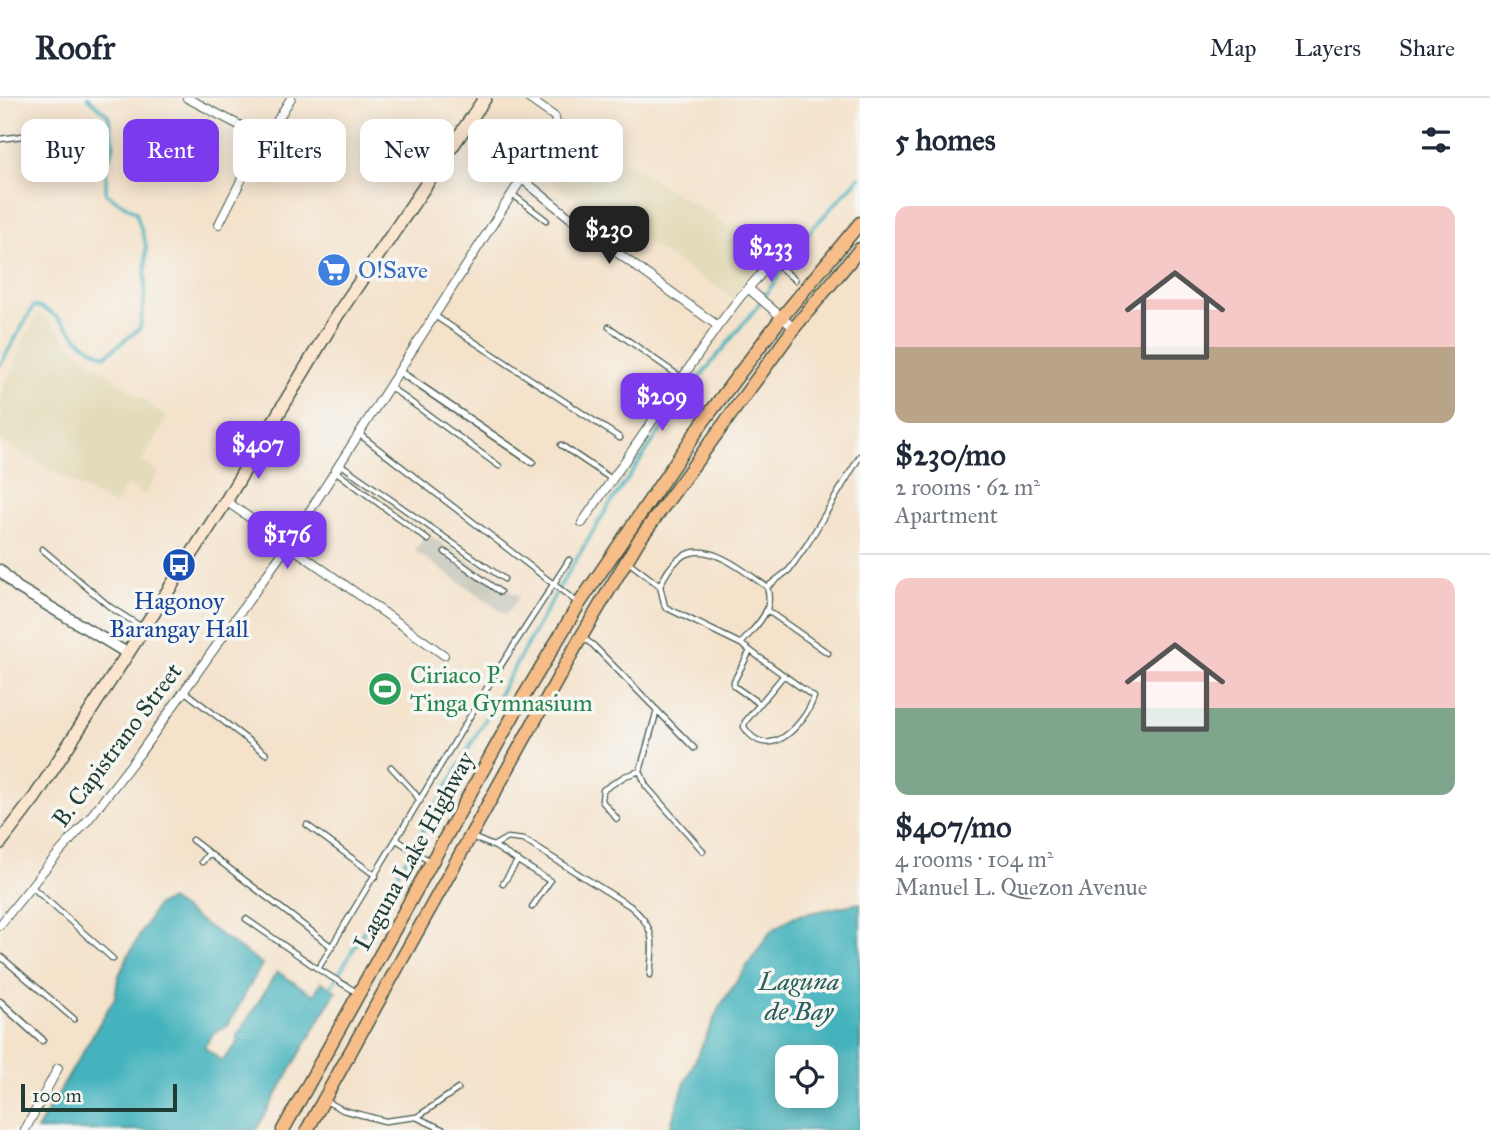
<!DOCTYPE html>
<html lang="en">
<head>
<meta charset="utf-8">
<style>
	:root { --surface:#fff; --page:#f6f6f7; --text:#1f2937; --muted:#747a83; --line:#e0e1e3; --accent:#7c3aed }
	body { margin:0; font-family:"IM FELL Great Primer",serif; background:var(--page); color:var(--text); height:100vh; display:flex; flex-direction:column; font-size:26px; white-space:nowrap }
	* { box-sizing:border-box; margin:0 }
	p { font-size:23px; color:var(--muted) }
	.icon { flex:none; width:38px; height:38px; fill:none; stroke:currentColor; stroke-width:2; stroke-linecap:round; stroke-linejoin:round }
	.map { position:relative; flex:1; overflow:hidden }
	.sheet { display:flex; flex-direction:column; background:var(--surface); width:630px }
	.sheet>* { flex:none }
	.banner { position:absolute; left:21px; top:21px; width:665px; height:63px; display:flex; gap:14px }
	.tools { position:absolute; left:775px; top:947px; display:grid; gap:14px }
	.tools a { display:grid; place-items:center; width:63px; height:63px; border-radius:14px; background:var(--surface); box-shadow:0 4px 18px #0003; font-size:35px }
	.scale { position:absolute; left:21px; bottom:18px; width:156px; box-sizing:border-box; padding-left:7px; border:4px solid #1f3d34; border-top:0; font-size:19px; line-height:24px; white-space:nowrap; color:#1f3d34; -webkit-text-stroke:5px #f6f6f2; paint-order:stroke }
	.price { position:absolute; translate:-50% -60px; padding:0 16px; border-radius:14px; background:var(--accent); color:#fff; font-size:23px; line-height:46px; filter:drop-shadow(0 2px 4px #0008) }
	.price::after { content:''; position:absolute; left:50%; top:42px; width:21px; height:16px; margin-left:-10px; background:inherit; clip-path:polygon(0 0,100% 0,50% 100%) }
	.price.selected { background:#222; color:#fff }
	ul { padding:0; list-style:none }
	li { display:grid; align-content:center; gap:14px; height:371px; padding:0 35px }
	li+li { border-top:2px solid var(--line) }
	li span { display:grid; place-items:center; height:217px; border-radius:14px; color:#555 }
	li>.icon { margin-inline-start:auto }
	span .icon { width:126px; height:126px; fill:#fffc; stroke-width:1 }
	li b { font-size:30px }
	h2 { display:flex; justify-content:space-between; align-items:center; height:84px; padding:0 35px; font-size:30px }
	.tag { padding:0 24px; border-radius:14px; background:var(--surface); box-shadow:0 4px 18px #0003; font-size:24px; line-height:63px }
	.tag.selected { background:var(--accent); color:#fff }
	header { display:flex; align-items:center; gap:42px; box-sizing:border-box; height:98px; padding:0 35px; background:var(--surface); border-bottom:2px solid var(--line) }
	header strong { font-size:33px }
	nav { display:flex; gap:38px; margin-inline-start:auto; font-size:24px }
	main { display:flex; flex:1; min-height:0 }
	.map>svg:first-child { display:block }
	.built { fill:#e3dbba }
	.industrial { fill:#c6c5b8 }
	.water { fill:#44b3bd; stroke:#327878; stroke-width:2; fill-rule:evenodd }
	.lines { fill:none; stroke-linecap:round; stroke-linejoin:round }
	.stream { stroke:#44b3bd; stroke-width:3.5 }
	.service-casing { stroke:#3f564b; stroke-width:7 }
	.pedestrian-casing { stroke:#3f564b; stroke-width:9 }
	.minor-casing { stroke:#3f564b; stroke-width:10 }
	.tertiary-casing { stroke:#3f564b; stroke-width:13 }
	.secondary-casing { stroke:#3f564b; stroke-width:15 }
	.primary-casing { stroke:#3f564b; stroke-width:15 }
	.service { stroke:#fff; stroke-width:4.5 }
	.pedestrian { stroke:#fff; stroke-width:6 }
	.minor { stroke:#fff; stroke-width:8 }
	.tertiary { stroke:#fff; stroke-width:10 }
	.secondary { stroke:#fce5cf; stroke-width:12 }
	.primary { stroke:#f7bd88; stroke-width:12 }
	.labels { text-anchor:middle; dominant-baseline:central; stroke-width:7; stroke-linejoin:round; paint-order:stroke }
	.shop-label { font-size:24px; fill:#366cbe; stroke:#f6f6f2; text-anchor:start }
	.transit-label { font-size:24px; fill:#164399; stroke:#f6f6f2 }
	.leisure-label { font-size:24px; fill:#27864d; stroke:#f6f6f2; text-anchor:start }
	.street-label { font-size:24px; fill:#1f3d34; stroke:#f6f6f2 }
	.water-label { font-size:26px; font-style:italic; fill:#2a605d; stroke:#f6f6f2 }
</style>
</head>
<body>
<header>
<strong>Roofr</strong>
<nav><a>Map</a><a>Layers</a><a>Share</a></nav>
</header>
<main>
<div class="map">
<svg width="860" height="1032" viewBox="0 0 860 1032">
	<rect width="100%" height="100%" fill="#f6f6f2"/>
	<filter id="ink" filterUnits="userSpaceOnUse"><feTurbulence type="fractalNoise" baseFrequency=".0143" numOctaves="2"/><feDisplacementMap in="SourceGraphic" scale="14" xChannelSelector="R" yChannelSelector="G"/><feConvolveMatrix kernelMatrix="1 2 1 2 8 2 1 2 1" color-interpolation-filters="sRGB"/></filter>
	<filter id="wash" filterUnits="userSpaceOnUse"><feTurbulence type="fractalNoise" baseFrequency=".00686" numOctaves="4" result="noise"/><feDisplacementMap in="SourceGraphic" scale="28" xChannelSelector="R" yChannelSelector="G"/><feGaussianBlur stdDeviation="1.57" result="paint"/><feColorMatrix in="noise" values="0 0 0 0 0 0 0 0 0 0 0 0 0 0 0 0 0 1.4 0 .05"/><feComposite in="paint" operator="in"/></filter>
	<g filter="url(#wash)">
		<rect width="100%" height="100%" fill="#f4e2cb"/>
		<path class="built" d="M587,41L771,154L732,199L554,86Z
			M37,214L47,220L80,256L167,319L142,363L158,374L145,397L127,386L114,408L0,343V300Z"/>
		<path class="industrial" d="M427,435L519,499L506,517L415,453Z"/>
		<path class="water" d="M170,802L262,866L228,927L214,935L204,949L222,963L237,946L238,937L277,874L314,897L321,884L336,893L256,1032H37L115,899L118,880L128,858L157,807Z
			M860,805V1032H669L685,985L720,908L771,833L795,818ZM826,959V998H788V959Z"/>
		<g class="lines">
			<path class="stream" d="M0,267L34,208C54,211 66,229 80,242C87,249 97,253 105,258L140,230L145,197L146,147L136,114L106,96V68L114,48L108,17L88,0
				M331,889L414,748L560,488L608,409L683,300L756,210L810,133L860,79"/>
		</g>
	</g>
	<g filter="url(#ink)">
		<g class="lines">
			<g class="service-casing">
				<path id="service" d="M0,41L30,37
					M512,96L546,122
					M774,164L795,182
					M435,218L620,340
					M609,229L682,280
					M390,289L499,368
					M359,336L578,505
					M561,347L613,382
					M340,366L504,481
					M335,373L428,442
					M42,451L110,509L143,530
					M445,454L500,494
					M627,463L660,488
					M767,489L789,472L808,445L860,358
					M768,513L828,555
					M583,540L593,547L694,650
					M741,546C755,528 775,514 767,489C728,462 687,426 660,488L665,509L741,546L814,599C805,626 768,667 744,629L745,624L784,577
					M750,553L734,583V588L760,606
					M184,593L266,656
					M657,612L640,673L646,688L703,753
					M391,669L414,694L420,703
					M617,721L602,703L603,692L625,678L640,673
					M307,727L376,778
					M472,739L493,748L507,740L524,742L630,808C657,830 653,845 650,877
					M192,742L332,849
					M397,742L429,763
					M494,748L550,783L532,809
					M202,764L209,755
					M503,786L518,762
					M32,789L113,861
					M246,821L318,871L358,895
					M0,858L74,921
					M318,871L496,575L569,462
					M324,1002L343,1012L385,1023L416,1019L444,1032
					M417,1019L458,991"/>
			</g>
			<g class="pedestrian-casing">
				<path id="pedestrian" d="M400,274L532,364
					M0,904L42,942"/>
			</g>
			<g class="minor-casing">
				<path id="minor" d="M187,0L266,41L291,0
					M522,81L579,127L718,228
					M219,126L262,41
					M748,190L794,230
					M226,403L444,557
					M582,425L718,228L741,198L773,163
					M0,827L44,772L88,722L140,655L288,447L556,27L555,19L528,0
					M25,1032L58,970"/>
			</g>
			<g class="tertiary-casing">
				<path id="tertiary" d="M0,472L17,489L127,555"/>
			</g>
			<g class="secondary-casing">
				<path id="secondary" d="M0,745L35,699L226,403L338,216L485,0"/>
			</g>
			<g class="primary-casing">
				<path id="primary" d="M283,1032L524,598L579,506L703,324L782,219L860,125
					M307,1032L581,539L639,442L794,230L860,151"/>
			</g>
			<use href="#service" class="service"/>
			<use href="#pedestrian" class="pedestrian"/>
			<use href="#minor" class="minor"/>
			<use href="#tertiary" class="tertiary"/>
			<use href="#secondary" class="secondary"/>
			<use href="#primary" class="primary"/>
		</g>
	</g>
	<defs>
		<g id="supermarket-disc" transform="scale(1.75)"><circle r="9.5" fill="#3f7fe0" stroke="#f6f6f2"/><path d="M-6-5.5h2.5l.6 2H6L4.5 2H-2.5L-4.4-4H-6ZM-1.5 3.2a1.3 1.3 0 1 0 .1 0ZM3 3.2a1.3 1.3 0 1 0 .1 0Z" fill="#fff"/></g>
		<g id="bus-disc" transform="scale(1.75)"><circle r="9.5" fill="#1a4fb4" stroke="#f6f6f2"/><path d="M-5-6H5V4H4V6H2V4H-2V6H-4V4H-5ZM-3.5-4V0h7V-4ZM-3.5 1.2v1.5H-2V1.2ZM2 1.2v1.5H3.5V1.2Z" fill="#fff"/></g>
		<g id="stadium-disc" transform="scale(1.75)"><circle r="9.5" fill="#2e9e5b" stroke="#f6f6f2"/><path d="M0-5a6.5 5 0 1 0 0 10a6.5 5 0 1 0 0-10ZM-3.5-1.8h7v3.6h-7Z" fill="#fff"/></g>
	</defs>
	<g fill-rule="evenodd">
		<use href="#supermarket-disc" x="334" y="172"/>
		<use href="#bus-disc" x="179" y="467"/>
		<use href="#stadium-disc" x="385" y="591"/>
	</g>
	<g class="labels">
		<g class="shop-label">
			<text x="358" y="172">O!Save</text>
		</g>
		<g class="transit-label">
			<text x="179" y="503">Hagonoy<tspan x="179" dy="28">Barangay Hall</tspan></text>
		</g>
		<g class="leisure-label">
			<text x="410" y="577">Ciriaco P.<tspan x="410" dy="28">Tinga Gymnasium</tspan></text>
		</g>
		<g class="street-label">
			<text transform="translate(117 647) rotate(-53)">B. Capistrano Street</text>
			<text transform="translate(414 753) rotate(-61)">Laguna Lake Highway</text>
		</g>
		<g class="water-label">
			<text x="799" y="883">Laguna<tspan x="799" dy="30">de Bay</tspan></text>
		</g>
	</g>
</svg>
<div class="tools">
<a><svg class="icon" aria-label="locate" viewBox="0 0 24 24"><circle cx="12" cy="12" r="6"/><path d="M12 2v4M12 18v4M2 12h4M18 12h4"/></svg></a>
</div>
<div class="scale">100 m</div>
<b class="price selected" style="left:609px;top:168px">$230</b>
<b class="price" style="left:771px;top:186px">$233</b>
<b class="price" style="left:662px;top:335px">$209</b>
<b class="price" style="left:258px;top:383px">$407</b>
<b class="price" style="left:287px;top:473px">$176</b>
<div class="banner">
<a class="tag">Buy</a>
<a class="tag selected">Rent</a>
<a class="tag">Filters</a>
<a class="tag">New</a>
<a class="tag">Apartment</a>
</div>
</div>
<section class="sheet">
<h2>5 homes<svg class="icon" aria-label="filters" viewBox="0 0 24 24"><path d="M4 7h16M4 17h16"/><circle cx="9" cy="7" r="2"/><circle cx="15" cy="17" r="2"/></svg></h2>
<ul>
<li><span style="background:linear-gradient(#f6c9c9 65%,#b9a48a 0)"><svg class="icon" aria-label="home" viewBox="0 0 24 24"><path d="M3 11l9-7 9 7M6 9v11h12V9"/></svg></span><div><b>$230/mo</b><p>2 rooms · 62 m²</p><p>Apartment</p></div></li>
<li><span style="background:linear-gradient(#f6c9c9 60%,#7fa58c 0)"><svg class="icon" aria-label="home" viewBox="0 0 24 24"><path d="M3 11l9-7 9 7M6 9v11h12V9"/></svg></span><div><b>$407/mo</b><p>4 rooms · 104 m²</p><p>Manuel L. Quezon Avenue</p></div></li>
</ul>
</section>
</main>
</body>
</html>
